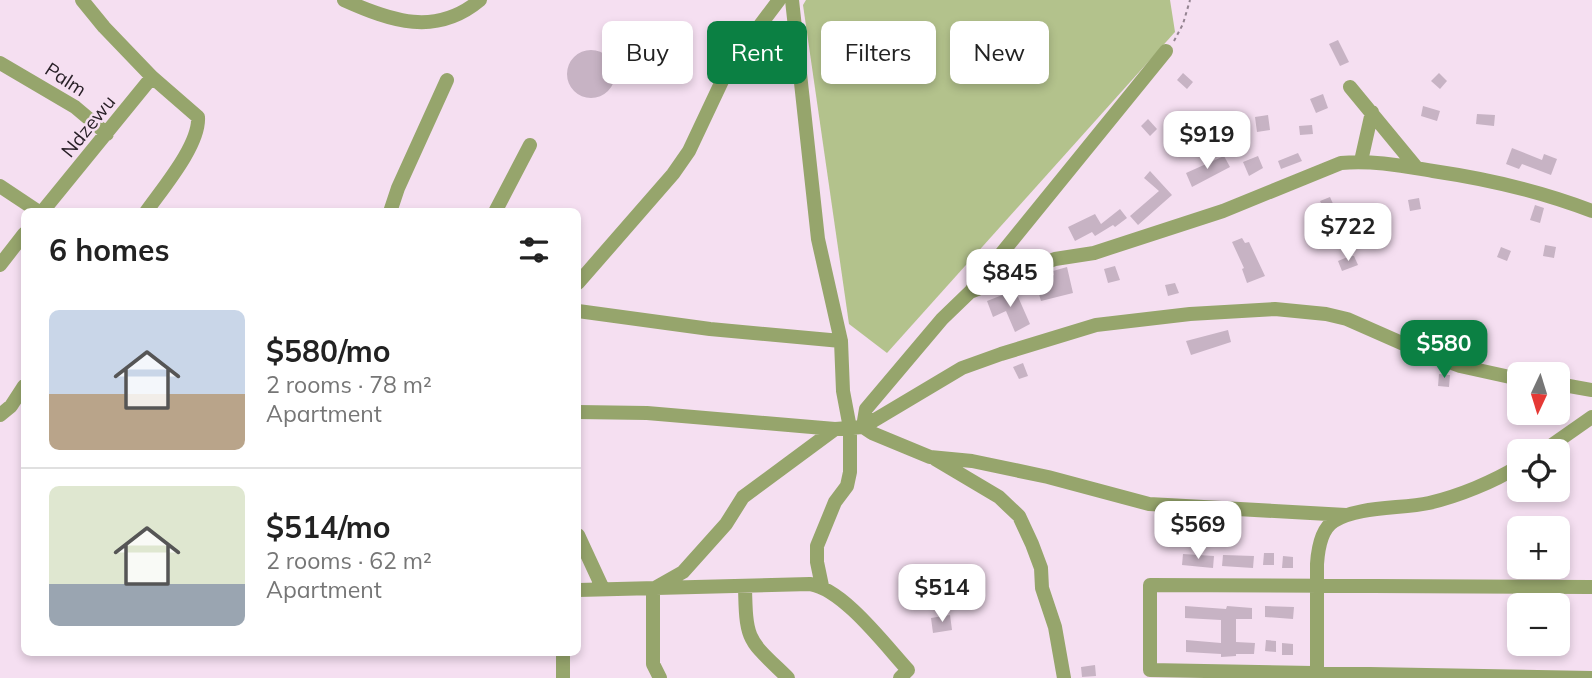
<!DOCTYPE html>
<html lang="en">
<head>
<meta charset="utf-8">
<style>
	:root { --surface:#fff; --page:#f2f2f2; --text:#222; --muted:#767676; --line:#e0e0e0; --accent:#0b8043 }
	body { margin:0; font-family:Mulish,sans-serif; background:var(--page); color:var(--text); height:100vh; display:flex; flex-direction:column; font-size:26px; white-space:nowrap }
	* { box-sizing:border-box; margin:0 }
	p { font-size:23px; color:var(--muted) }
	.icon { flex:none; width:38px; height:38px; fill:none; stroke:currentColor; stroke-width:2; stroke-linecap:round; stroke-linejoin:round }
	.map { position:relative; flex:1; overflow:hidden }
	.sheet { position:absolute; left:21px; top:208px; width:560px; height:448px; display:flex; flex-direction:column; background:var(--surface); border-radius:10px; box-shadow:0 4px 10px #0003 }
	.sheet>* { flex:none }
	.guide { position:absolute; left:602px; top:21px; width:665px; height:63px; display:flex; gap:14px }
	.needle { width:46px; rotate:184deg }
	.tools { position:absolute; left:1507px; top:362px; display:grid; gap:14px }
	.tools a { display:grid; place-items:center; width:63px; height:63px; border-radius:10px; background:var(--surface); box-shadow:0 4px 10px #0003; font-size:35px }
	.price { position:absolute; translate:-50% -60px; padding:0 16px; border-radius:14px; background:#fff; color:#222; font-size:23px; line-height:46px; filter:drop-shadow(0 2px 4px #0008) }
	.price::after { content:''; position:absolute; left:50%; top:42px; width:21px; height:16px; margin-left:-10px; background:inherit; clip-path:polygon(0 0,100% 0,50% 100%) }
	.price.selected { background:var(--accent); color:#fff }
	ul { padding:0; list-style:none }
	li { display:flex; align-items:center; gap:21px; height:175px; padding:0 28px }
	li+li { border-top:2px solid var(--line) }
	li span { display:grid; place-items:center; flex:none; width:196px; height:140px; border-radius:10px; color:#555 }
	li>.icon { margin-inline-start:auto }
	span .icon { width:84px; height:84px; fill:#fffc; stroke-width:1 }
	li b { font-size:30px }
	h2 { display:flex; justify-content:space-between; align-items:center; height:84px; padding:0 28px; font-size:30px }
	.tag { padding:0 24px; border-radius:10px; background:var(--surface); box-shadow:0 4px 10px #0003; font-size:24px; line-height:63px }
	.tag.selected { background:var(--accent); color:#fff }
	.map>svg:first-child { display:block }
	.green { fill:#b3c28c }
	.building { fill:#c7b3c4 }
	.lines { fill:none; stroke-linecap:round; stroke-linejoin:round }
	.path { stroke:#938390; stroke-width:2; stroke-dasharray:3.5 3.5; stroke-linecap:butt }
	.minor { stroke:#96a56c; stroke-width:14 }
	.labels { text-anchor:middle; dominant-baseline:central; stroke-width:5; stroke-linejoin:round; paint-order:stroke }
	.street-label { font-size:19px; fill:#282027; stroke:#f5dff1 }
</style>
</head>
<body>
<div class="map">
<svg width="1592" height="678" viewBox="0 0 1592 678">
	<rect width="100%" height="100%" fill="#f5dff1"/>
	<path class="green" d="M806,0H1170L1175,32L887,353L849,324L803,5Z"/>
	<path class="building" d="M1338,40L1349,62L1340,66L1329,44Z
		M567 74a24 24 0 1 1 48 0a24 24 0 1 1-48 0Z
		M1183,73L1193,82L1187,89L1177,80Z
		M1439,73L1447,81L1440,89L1431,81Z
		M1323,94L1328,108L1316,113L1310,99Z
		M1423,106L1440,111L1437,121L1421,116Z
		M1477,114L1495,115L1494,126L1476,124Z
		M1268,115L1270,130L1257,132L1255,117Z
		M1148,119L1157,129L1150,136L1141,126Z
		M1312,125L1313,134L1300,135L1299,126Z
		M1512,148L1542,160L1544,154L1557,159L1551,175L1522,164L1519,169L1506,164Z
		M1298,153L1302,161L1281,169L1278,161Z
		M1224,156L1230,167L1192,187L1186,173Z
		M1258,156L1263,168L1249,176L1243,162Z
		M1150,171L1172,195L1138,225L1130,216L1159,191L1144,178Z
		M1330,197L1334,206L1324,209L1320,201Z
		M1419,198L1421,209L1410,211L1408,200Z
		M1535,205L1544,208L1540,223L1530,220Z
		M1120,209L1127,218L1115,227L1113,225L1095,236L1092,232L1075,241L1068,227L1095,214L1101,224Z
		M1242,238L1245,243L1249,242L1265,276L1247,283L1242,269L1244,268L1232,242Z
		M1545,245L1556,247L1554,258L1543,256Z
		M1501,247L1511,251L1507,261L1497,257Z
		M1350,256H1354L1358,265L1342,271L1338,261Z
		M1115,266L1120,280L1108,283L1104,269Z
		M1067,267L1073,293L1041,301L1035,281L1054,275L1053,271Z
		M1175,283L1179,293L1168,296L1165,285Z
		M1015,290L1030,324L1015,332L1006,311L993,317L987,301Z
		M1228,330L1231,342L1191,355L1186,341Z
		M1023,363L1028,376L1019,379L1013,367Z
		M1439,374L1450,375L1449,387L1438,386Z
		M1264,553H1274V565H1263Z
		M1183,554L1214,556L1213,568L1182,565Z
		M1223,555L1254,556L1253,568L1222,566Z
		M1283,556L1293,557V568H1282Z
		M1185,606L1226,609L1227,606L1252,608V619H1236V642L1255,643L1254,654H1236V656L1221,657V654L1186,652V640L1221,643V620L1185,618Z
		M1265,606L1294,607L1293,619L1265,617Z
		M950,615L952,630L933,633L931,618Z
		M1266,640L1276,641V652L1265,651Z
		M1282,643L1293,644V655H1282Z
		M1095,665L1096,676L1082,677L1081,667Z"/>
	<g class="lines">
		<path class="path" d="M1174,41L1183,24L1190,0"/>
		<path class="minor" d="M82,0L104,27L152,77L198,117C200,145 162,189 146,212
			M344,0C391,21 436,37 480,0
			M792,0L818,239L841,341L843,391L850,428V472L847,486L835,502L817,546V562L822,586
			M0,63L75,107L107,134
			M1350,87L1416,167
			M1361,161L1372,112
			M0,186L39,212
			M42,212L152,77
			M390,212L398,188L447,80
			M495,212L530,145
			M0,265L24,234
			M578,283L673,174L689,151L722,81L743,48L779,0
			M971,291L1166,51
			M578,311L710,329L841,341
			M1558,384L1592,390
			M578,412L647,413L835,429L863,427L962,368L1001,354L1096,325L1190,314L1275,309L1326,314L1347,319L1422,352L1460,366L1519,379
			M0,415L11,406L24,386
			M1542,452L1592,417
			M935,459L999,497L1019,516L1032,544L1041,568L1042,588L1055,627L1064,678
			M1346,515L1149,504L1048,477L972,461L930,457L872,433L863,427L866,409L942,319L970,292L1055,259L1094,253L1223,211L1341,163C1372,160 1403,166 1433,171C1488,179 1540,191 1592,211
			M578,535L603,589
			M745,586C746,643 748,639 788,678
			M1592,587L1150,585V670L1592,678
			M578,590L810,584C843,589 885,645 908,670L900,678
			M563,678V653
			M660,678L653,664V589L683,572L726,524L743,497L835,429
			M1317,678V564C1318,549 1321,529 1334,521C1358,506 1401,509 1429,503C1459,496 1493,482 1519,466"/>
	</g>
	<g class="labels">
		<g class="street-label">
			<text transform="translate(66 79) rotate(33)">Palm</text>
			<text transform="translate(88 126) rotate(-51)">Ndzewu</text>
		</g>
	</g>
</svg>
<div class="tools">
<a><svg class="needle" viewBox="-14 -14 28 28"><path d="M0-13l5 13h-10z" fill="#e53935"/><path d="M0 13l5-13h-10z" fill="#767676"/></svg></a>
<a><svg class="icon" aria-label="locate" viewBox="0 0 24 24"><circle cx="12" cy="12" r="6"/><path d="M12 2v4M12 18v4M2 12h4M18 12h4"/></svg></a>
<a>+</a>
<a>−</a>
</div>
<b class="price" style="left:1207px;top:171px">$919</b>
<b class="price" style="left:1348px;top:263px">$722</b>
<b class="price" style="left:1010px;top:309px">$845</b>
<b class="price selected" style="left:1444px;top:380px">$580</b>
<b class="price" style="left:1198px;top:561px">$569</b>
<b class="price" style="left:942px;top:624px">$514</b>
<div class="guide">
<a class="tag">Buy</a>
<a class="tag selected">Rent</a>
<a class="tag">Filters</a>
<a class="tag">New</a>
</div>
<section class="sheet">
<h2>6 homes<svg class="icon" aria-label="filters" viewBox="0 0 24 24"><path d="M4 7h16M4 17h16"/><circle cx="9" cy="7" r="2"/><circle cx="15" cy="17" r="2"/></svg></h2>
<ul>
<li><span style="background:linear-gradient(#c9d6e8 60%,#b9a48a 0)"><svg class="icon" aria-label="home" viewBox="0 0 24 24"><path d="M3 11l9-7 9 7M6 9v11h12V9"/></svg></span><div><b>$580/mo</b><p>2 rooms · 78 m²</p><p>Apartment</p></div></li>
<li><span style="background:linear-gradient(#dfe7d0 70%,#9aa5b1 0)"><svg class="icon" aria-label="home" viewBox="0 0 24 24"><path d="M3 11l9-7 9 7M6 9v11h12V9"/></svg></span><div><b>$514/mo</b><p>2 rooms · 62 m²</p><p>Apartment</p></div></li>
</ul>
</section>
</div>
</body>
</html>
